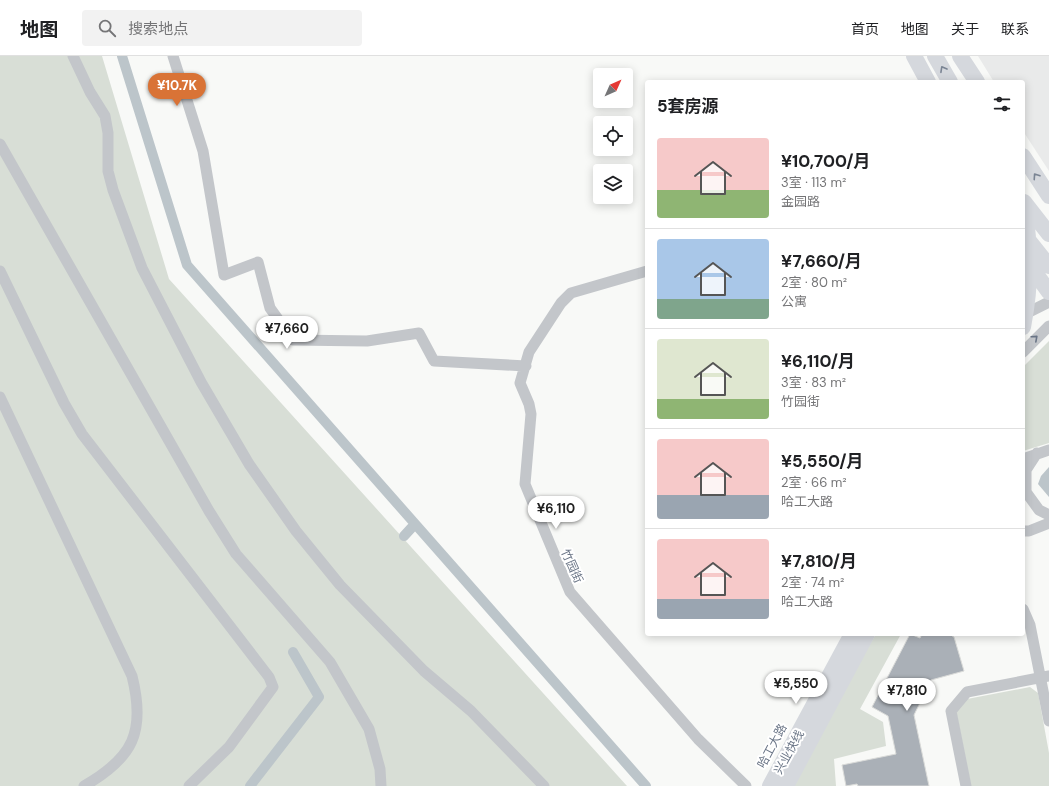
<!DOCTYPE html>
<html lang="zh">
<head>
<meta charset="utf-8">
<style>
	:root { --surface:#fff; --page:#f2f2f2; --text:#202124; --muted:#757577; --line:#e0e0e0; --accent:#d97336 }
	body { margin:0; font-family:"DM Sans","Noto Sans SC",sans-serif; background:var(--page); color:var(--text); height:100vh; display:flex; flex-direction:column; font-size:15px; white-space:nowrap }
	* { box-sizing:border-box; margin:0 }
	p { font-size:13px; color:var(--muted) }
	.icon { flex:none; width:22px; height:22px; fill:none; stroke:currentColor; stroke-width:2; stroke-linecap:round; stroke-linejoin:round }
	.map { position:relative; flex:1; overflow:hidden }
	.drawer { position:absolute; left:645px; top:24px; width:380px; height:556px; display:flex; flex-direction:column; background:var(--surface); border-radius:4px; box-shadow:0 2px 10px #0003 }
	.drawer>* { flex:none }
	.needle { width:26px; rotate:45deg }
	.tools { position:absolute; left:593px; top:12px; display:grid; gap:8px }
	.tools a { display:grid; place-items:center; width:40px; height:40px; border-radius:4px; background:var(--surface); box-shadow:0 2px 10px #0003; font-size:20px }
	.price { position:absolute; translate:-50% -34px; padding:0 9px; border-radius:14px; background:#fff; color:#222; font-size:13px; line-height:26px; filter:drop-shadow(0 1px 2px #0008) }
	.price::after { content:''; position:absolute; left:50%; top:24px; width:12px; height:9px; margin-left:-6px; background:inherit; clip-path:polygon(0 0,100% 0,50% 100%) }
	.price.current { background:var(--accent); color:#fff }
	ul { padding:0; list-style:none }
	li { display:flex; align-items:center; gap:12px; height:100px; padding:0 12px }
	li+li { border-top:1px solid var(--line) }
	li span { display:grid; place-items:center; flex:none; width:112px; height:80px; border-radius:4px; color:#555 }
	li>.icon { margin-inline-start:auto }
	span .icon { width:48px; height:48px; fill:#fffc; stroke-width:1 }
	li b { font-size:17px }
	h2 { display:flex; justify-content:space-between; align-items:center; height:48px; padding:0 12px; font-size:17px }
	header { display:flex; align-items:center; gap:24px; box-sizing:border-box; height:56px; padding:0 20px; background:var(--surface); border-bottom:1px solid var(--line) }
	header strong { font-size:19px }
	nav { display:flex; gap:22px; margin-inline-start:auto; font-size:14px }
	.search { width:280px; height:36px; background:var(--page); display:flex; align-items:center; gap:10px; box-sizing:border-box; padding:0 14px; border-radius:4px; color:var(--muted); font-size:15px }
	.map>svg:first-child { display:block }
	.built { fill:#e9eaea }
	.green { fill:#d8ded6 }
	.water { fill:#bcc5ca }
	.lines { fill:none; stroke-linecap:round; stroke-linejoin:round }
	.canal { stroke:#bcc5ca; stroke-width:10 }
	.building { fill:#aab0b7; stroke:#dadbd9 }
	.minor { stroke:#c3c6ca; stroke-width:11 }
	.highway { stroke:#d5d8dd; stroke-width:16 }
	.oneway { stroke:#7a8493 }
	.oneway2 { stroke:#6a7586 }
	.labels { text-anchor:middle; dominant-baseline:central; stroke-width:4; stroke-linejoin:round; paint-order:stroke }
	.street-label { font-size:12px; fill:#6a7586; stroke:#fff }
</style>
</head>
<body>
<header>
<strong>地图</strong>
<div class="search"><svg class="icon" aria-label="search" viewBox="0 0 24 24"><circle cx="10" cy="10" r="6"/><path d="M15 15l6 6"/></svg>搜索地点</div>
<nav><a>首页</a><a>地图</a><a>关于</a><a>联系</a></nav>
</header>
<div class="map">
<svg width="1049" height="730" viewBox="0 0 1049 730">
	<rect width="100%" height="100%" fill="#f8f9f7"/>
	<path class="built" d="M978,0H1049V115L1023,75V26H994Z"/>
	<path class="green" d="M0,0H102L169,223L627,730H0Z
		M1049,285V387L1023,395V311Z
		M876,578H901L860,653L883,666L886,690L834,703L836,730H790L841,637Z
		M1030,631L1038,637L1049,697V730H971L956,655L967,643Z"/>
	<path class="water" d="M1049,411V441L1038,428L1041,420Z"/>
	<g class="lines">
		<path class="canal" d="M122,0L187,209L646,730
			M404,480L415,468
			M250,730L319,641L293,596"/>
	</g>
	<path class="building" d="M910,578L920,582L922,578H949L954,581L964,615L931,624L914,659L929,730H858L857,728L846,730L842,709L896,698L888,660L872,651Z"/>
	<g class="lines">
		<path class="minor" d="M73,0L90,36L105,60L108,77V115L113,134L142,212L201,326L249,408L296,475L340,529L424,615L471,655L544,730
			M173,0L203,95L224,219L258,206L270,252L293,284L367,285L419,277L434,305L526,310
			M0,88L209,455L236,498L330,606L369,673L380,713L381,730
			M0,215L64,347L82,378L269,621L273,631L229,691L189,730
			M647,215L571,237L561,247L529,296L520,327L529,348L531,358L525,428L570,536L698,683L746,730
			M1023,262L1027,257L1049,246
			M1023,296L1049,270
			M0,341L132,620C146,676 133,702 84,730
			M1037,397L1026,414V436L1039,454L1049,459
			M1023,403L1049,394
			M1023,475H1029L1049,467
			M1023,553L1030,569L1049,665
			M966,730L951,655L967,636L1049,620"/>
		<path class="highway" d="M914,0L928,26
			M935,0L950,26
			M960,0L977,26
			M1023,100L1049,140
			M1024,146L1049,178
			M1023,149C1032,190 1031,230 1023,271
			M1029,185L1049,210
			M1028,207L1049,236
			M770,730L852,578
			M786,730L867,578"/>
	</g>
	<defs><path id="oneway-chevron" d="M-2-3.5L2.5 0L-2 3.5" fill="none" stroke-width="1.6" stroke-linecap="round" stroke-linejoin="round"/></defs>
	<g class="oneway">
		<use href="#oneway-chevron" transform="translate(943 13) rotate(-119)"/>
		<use href="#oneway-chevron" transform="translate(1036 120) rotate(-124)"/>
	</g>
	<use class="oneway2" href="#oneway-chevron" transform="translate(1035 282) rotate(-42)"/>
	<g class="labels">
		<g class="street-label">
			<text transform="translate(572 510) rotate(66)">竹园街</text>
			<text transform="translate(772 690) rotate(-62)">哈工大路</text>
			<text transform="translate(789 696) rotate(-61)">兴业快线</text>
		</g>
	</g>
</svg>
<div class="tools">
<a><svg class="needle" viewBox="-14 -14 28 28"><path d="M0-13l5 13h-10z" fill="#e53935"/><path d="M0 13l5-13h-10z" fill="#757577"/></svg></a>
<a><svg class="icon" aria-label="locate" viewBox="0 0 24 24"><circle cx="12" cy="12" r="6"/><path d="M12 2v4M12 18v4M2 12h4M18 12h4"/></svg></a>
<a><svg class="icon" aria-label="layers" viewBox="0 0 24 24"><path d="M12 4l9 5-9 5-9-5zM3 14l9 5 9-5"/></svg></a>
</div>
<b class="price current" style="left:177px;top:51px">¥10.7K</b>
<b class="price" style="left:287px;top:294px">¥7,660</b>
<b class="price" style="left:556px;top:474px">¥6,110</b>
<b class="price" style="left:796px;top:649px">¥5,550</b>
<b class="price" style="left:907px;top:656px">¥7,810</b>
<section class="drawer">
<h2>5套房源<svg class="icon" aria-label="filters" viewBox="0 0 24 24"><path d="M4 7h16M4 17h16"/><circle cx="9" cy="7" r="2"/><circle cx="15" cy="17" r="2"/></svg></h2>
<ul>
<li><span style="background:linear-gradient(#f6c9c9 65%,#8fb573 0)"><svg class="icon" aria-label="home" viewBox="0 0 24 24"><path d="M3 11l9-7 9 7M6 9v11h12V9"/></svg></span><div><b>¥10,700/月</b><p>3室 · 113 m²</p><p>金园路</p></div></li>
<li><span style="background:linear-gradient(#a9c7e8 75%,#7fa58c 0)"><svg class="icon" aria-label="home" viewBox="0 0 24 24"><path d="M3 11l9-7 9 7M6 9v11h12V9"/></svg></span><div><b>¥7,660/月</b><p>2室 · 80 m²</p><p>公寓</p></div></li>
<li><span style="background:linear-gradient(#dfe7d0 75%,#8fb573 0)"><svg class="icon" aria-label="home" viewBox="0 0 24 24"><path d="M3 11l9-7 9 7M6 9v11h12V9"/></svg></span><div><b>¥6,110/月</b><p>3室 · 83 m²</p><p>竹园街</p></div></li>
<li><span style="background:linear-gradient(#f6c9c9 70%,#9aa5b1 0)"><svg class="icon" aria-label="home" viewBox="0 0 24 24"><path d="M3 11l9-7 9 7M6 9v11h12V9"/></svg></span><div><b>¥5,550/月</b><p>2室 · 66 m²</p><p>哈工大路</p></div></li>
<li><span style="background:linear-gradient(#f6c9c9 75%,#9aa5b1 0)"><svg class="icon" aria-label="home" viewBox="0 0 24 24"><path d="M3 11l9-7 9 7M6 9v11h12V9"/></svg></span><div><b>¥7,810/月</b><p>2室 · 74 m²</p><p>哈工大路</p></div></li>
</ul>
</section>
</div>
</body>
</html>
